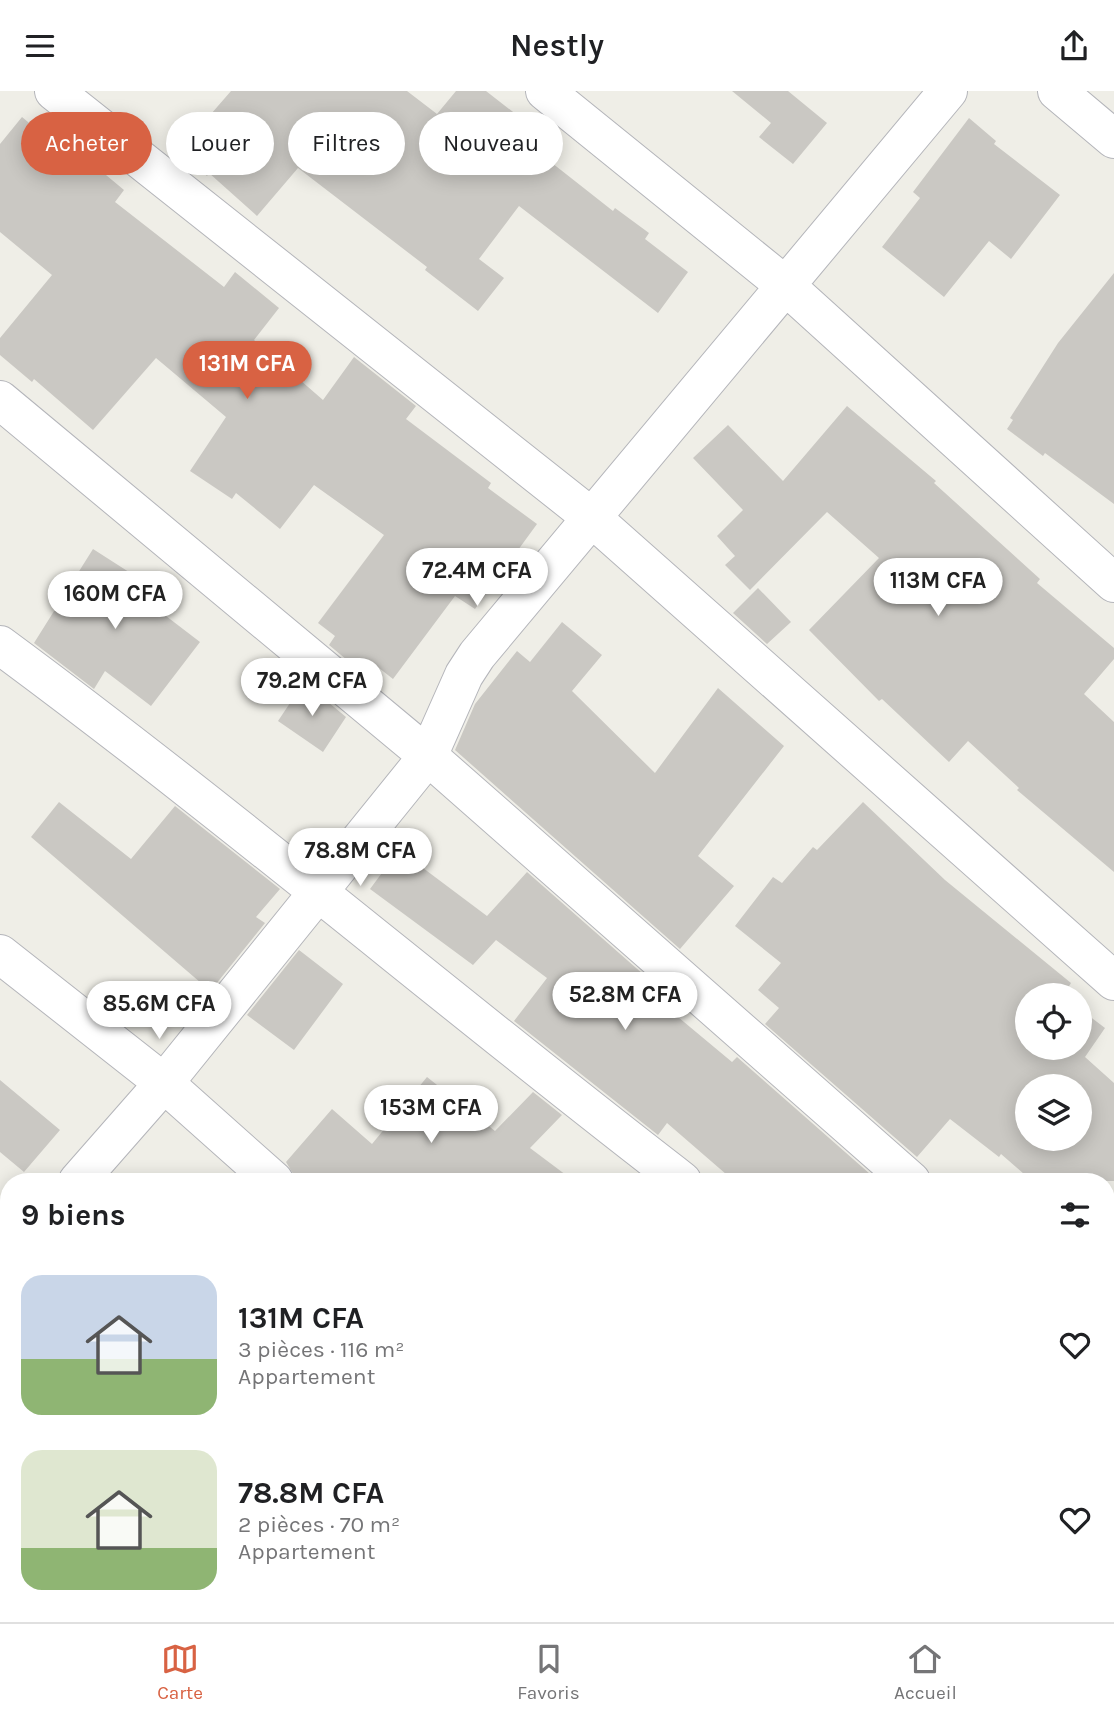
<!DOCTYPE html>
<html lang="fr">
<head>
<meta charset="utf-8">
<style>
	:root { --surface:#fff; --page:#f2f2f2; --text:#202124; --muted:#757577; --line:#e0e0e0; --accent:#d86243 }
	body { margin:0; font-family:Karla,sans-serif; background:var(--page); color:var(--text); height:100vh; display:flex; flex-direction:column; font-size:26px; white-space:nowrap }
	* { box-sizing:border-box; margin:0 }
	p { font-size:23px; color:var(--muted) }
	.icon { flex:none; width:38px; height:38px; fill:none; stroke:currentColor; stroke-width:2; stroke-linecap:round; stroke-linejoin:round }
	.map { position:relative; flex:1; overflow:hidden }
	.sheet { position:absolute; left:0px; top:1082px; width:1115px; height:450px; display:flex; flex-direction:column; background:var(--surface); border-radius:28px 28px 0 0; box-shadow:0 4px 18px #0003 }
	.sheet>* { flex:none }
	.hud { position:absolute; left:21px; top:21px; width:700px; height:63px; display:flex; gap:14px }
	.tools { position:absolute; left:1015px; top:892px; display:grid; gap:14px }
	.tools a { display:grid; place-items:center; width:77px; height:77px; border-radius:50%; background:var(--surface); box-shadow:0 4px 18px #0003; font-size:35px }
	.price { position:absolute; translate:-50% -60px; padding:0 16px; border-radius:24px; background:#fff; color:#222; font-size:23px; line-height:46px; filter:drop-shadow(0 2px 4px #0008) }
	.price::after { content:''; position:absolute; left:50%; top:42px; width:21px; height:16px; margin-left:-10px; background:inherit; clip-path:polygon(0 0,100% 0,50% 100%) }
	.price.selected { background:var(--accent); color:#fff }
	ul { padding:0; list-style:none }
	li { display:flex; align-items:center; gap:21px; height:175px; padding:0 21px }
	li span { display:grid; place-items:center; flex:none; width:196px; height:140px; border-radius:21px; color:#555 }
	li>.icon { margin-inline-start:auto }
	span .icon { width:84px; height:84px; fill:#fffc; stroke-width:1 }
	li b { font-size:30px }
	h2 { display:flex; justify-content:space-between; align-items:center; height:84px; padding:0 21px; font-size:30px }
	.chip { padding:0 24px; border-radius:32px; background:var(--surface); box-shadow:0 4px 18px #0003; font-size:24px; line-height:63px }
	.chip.selected { background:var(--accent); color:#fff }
	header { display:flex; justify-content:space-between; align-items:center; height:91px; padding:0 21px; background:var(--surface); font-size:32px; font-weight:600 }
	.dock { display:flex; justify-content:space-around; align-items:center; height:98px; border-top:2px solid var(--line); background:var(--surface); font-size:19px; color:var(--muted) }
	.dock a { display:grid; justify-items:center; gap:4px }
	.dock .selected { color:var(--accent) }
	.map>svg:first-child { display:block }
	.building { fill:#cac8c3; fill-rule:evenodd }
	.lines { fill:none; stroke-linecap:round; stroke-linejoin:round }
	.street-casing { stroke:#b4b5ba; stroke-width:40 }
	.street { stroke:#fff; stroke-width:38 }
</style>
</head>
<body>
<header><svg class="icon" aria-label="menu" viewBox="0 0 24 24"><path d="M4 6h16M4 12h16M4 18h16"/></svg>Nestly<svg class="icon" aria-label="share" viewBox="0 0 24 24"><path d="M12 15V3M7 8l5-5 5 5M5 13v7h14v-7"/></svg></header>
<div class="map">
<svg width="1114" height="1531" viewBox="0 0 1114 1531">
	<rect width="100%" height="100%" fill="#efeee7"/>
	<path class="building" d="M231,0H407L437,23L456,0H486L562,59L552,72L613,120L615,117L649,142L645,148L688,181L658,222L519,115L479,168L504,187L478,220L425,179L427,176L298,77L257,125L209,82L207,85L178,61Z
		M732,0H788L827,32L793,73L759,46L771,32Z
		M22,26L58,56L64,49L124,99L115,111L224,196L235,181L279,217L254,249L323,309L354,266L416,315L406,328L491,392L488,397L537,433L475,518L455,505L393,588L379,577L371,589L329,554L335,545L318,532L384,444L314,394L280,438L236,402L232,408L190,380L226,326L156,267L93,339L34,288L32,291L0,264V247L52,184L0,141V53Z
		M969,27L996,50L994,53L1060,104L1011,168L989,150L944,206L882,156L920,107L913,101Z
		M1114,182V413L1045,362L1043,365L1007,338L1013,329L1010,327L1058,252Z
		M847,315L936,390L934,392L1040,488L1037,492L1114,557V568L1084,603L1114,631V781L1017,699L1019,697L968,650L949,671L882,608L879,610L809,539L879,467L827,421L750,499L725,474L735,465L717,445L743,419L693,367L728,334L783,390Z
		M93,458L157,499L149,512L200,551L151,615L105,580L94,598L34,552Z
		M758,497L791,531L767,553L733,522Z
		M562,531L602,564L572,600L655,682L718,597L784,655L698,765L734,795L680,858L455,659L475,613L517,560L530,571Z
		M304,591L346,626L323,661L278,630Z
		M59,711L131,768L175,715L280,798L256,826L265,832L212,898L201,892L31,746Z
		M863,711L945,789L1071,892L1063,905H1027V957H1080V918L1105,937L1085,966L1114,992V1090H1032L1001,1063L999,1066L950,1028L917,1066L765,933L779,917L758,899L781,872L735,835L773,786L782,792L813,756L817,759ZM1027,996H1080V1048H1027Z
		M399,759L487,825L527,781L652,891L648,896L674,917L672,921L732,971L737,966L878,1090H734L667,1032L658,1044L514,930L547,887L496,849L473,874L370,798Z
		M299,859L343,893L294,959L247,924Z
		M427,986L495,1040L533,1001L562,1024L530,1057L574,1090H299L295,1086L286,1071L332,1018L372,1053Z
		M0,989L60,1039L24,1081L0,1061Z"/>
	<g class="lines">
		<g class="street-casing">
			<path id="street" d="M54,0L591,426L1114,890
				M545,0L786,195L1114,492
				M1057,0L1114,48
				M0,309L428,665L911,1090
				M0,554C233,726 453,914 682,1090
				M0,863L164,992L274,1090
				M78,1090L164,992L428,665L464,584L477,564L948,0
				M0,1180L9,1170
				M0,1219L9,1226
				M1106,1257L1114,1263
				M1106,1417L1114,1423
				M359,1522L369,1531
				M779,1522L790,1531"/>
		</g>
		<use href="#street" class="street"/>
	</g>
</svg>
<div class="tools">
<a><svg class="icon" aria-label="locate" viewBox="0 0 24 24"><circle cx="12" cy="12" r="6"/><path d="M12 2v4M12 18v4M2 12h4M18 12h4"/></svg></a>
<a><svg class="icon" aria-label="layers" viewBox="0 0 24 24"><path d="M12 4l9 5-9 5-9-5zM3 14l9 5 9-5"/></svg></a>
</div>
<b class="price selected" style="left:247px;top:310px">131M CFA</b>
<b class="price" style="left:477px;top:517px">72.4M CFA</b>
<b class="price" style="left:938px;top:527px">113M CFA</b>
<b class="price" style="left:115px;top:540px">160M CFA</b>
<b class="price" style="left:312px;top:627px">79.2M CFA</b>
<b class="price" style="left:360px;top:797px">78.8M CFA</b>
<b class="price" style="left:625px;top:941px">52.8M CFA</b>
<b class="price" style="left:159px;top:950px">85.6M CFA</b>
<b class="price" style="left:431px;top:1054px">153M CFA</b>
<div class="hud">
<a class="chip selected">Acheter</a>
<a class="chip">Louer</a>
<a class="chip">Filtres</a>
<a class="chip">Nouveau</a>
</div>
<section class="sheet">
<h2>9 biens<svg class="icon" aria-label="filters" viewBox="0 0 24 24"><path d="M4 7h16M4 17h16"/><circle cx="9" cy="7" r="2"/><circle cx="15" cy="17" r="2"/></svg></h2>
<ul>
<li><span style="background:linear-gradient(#c9d6e8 60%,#8fb573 0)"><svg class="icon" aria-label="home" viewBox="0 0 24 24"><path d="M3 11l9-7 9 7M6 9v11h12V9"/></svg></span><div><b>131M CFA</b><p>3 pièces · 116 m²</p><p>Appartement</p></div><svg class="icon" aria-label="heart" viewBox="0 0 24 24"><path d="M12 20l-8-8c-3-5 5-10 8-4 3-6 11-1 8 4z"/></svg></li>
<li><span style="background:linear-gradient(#dfe7d0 70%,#8fb573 0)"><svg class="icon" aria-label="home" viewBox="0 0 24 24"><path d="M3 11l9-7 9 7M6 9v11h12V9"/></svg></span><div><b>78.8M CFA</b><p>2 pièces · 70 m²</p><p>Appartement</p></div><svg class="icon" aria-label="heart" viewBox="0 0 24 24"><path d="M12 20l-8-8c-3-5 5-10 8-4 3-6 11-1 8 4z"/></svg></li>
</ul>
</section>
</div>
<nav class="dock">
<a class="selected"><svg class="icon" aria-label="map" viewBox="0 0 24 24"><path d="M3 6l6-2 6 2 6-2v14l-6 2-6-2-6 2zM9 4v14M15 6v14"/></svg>Carte</a>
<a><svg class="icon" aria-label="saved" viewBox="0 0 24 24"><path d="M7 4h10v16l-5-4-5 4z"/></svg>Favoris</a>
<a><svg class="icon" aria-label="home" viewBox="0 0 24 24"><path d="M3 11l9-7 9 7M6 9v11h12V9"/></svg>Accueil</a>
</nav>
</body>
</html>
